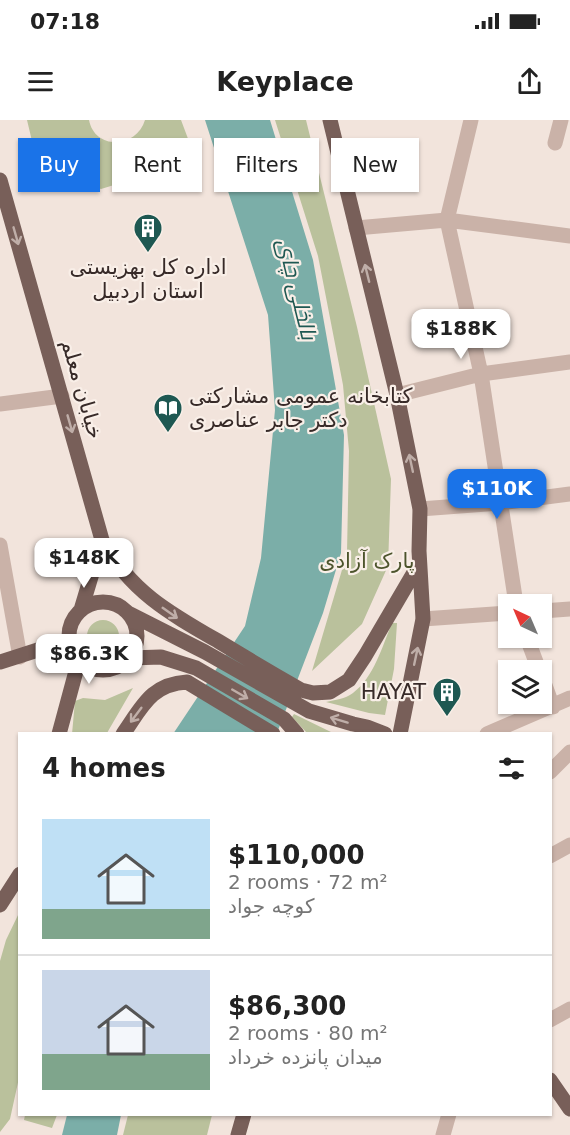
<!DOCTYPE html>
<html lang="en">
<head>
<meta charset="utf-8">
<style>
	:root { --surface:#fff; --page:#f2f2f2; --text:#222; --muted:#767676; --line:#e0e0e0; --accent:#1a73e8 }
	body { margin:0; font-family:"DejaVu Sans",Cairo,sans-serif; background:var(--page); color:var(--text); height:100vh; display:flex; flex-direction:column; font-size:22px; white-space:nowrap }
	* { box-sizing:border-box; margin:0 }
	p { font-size:20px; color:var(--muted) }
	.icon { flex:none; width:33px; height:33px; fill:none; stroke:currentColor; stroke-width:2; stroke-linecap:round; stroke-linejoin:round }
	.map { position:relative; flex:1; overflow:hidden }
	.details { position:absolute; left:18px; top:612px; width:534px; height:384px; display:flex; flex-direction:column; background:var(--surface); border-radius:0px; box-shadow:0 2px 4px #0004 }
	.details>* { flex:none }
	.hud { position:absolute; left:18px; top:18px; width:534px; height:54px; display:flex; gap:12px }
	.needle { width:39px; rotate:316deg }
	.fabs { position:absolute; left:498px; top:474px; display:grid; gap:12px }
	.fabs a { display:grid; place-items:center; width:54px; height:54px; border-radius:0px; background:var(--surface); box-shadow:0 2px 4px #0004; font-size:30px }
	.price { position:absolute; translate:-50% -51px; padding:0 14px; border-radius:12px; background:#fff; color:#222; font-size:20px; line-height:39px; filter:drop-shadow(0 2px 3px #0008) }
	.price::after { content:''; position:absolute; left:50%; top:36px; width:18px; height:14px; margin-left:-9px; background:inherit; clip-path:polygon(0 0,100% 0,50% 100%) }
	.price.selected { background:var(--accent); color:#fff }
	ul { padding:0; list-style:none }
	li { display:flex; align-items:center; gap:18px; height:150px; padding:0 24px }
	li+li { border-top:2px solid var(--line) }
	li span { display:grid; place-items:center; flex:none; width:168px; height:120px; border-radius:0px; color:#555 }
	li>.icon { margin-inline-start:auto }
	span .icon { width:72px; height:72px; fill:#fffc; stroke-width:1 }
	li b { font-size:26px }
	h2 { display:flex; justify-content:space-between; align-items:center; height:72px; padding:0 24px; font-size:26px }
	.pill { padding:0 21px; border-radius:0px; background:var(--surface); box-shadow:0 2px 4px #0004; font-size:21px; line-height:54px }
	.pill.selected { background:var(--accent); color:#fff }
	.status { display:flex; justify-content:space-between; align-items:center; height:42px; padding:0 30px; background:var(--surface); direction:ltr }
	.status svg { height:16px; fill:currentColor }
	header { display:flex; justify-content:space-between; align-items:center; height:78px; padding:0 24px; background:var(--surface); font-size:27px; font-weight:600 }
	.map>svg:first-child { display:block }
	.green { fill:#bac19c }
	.water { fill:#7baea8 }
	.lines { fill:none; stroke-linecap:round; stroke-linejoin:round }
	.minor { stroke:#cab2a8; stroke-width:15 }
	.major { stroke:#785f59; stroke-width:15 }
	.oneway { stroke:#bfaea8 }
	.labels { text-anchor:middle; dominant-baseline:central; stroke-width:4.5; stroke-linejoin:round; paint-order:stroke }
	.poi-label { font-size:21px; fill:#372a28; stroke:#f9efe8 }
	.street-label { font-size:21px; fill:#372a28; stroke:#f9efe8 }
	.park-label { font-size:21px; fill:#4c542c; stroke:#f9efe8 }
	.water-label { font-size:22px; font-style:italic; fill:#1e5852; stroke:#f9efe8 }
</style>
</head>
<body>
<div class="status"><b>07:18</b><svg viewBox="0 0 49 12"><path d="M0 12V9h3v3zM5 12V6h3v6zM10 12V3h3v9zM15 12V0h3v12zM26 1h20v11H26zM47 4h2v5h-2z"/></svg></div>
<header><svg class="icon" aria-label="menu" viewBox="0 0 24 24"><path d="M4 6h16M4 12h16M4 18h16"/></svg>Keyplace<svg class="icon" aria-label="share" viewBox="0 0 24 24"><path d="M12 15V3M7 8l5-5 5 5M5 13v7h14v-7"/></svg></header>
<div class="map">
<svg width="570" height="1015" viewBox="0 0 570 1015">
	<rect width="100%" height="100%" fill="#f2e4dc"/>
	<path class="green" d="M27,0H89C95,31 137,28 145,0H181L196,40L101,69L80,62L69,55L41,59Z
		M275,0H306L357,207L391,359L388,446L362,504L312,551L347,433L349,331L343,265L318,136Z
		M87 516a16 16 0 1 1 32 0a16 16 0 1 1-32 0Z
		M392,503H397L394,549L385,595L369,593L326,582C335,580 345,579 353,573C374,557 382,527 392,503Z
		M133,568L107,613L72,614L75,581L83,578L105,580Z
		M294,594L333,613H307L292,597Z
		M19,793V958L10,999L0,1012V841L6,820Z
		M25,995V994L57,995L52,1008L24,1000Z
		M128,995V994L212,995L207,1015H123Z"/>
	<path class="water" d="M205,0H270L313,140L344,315L341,433L323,493L277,613L173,614L245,506L261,438L275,290L268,195Z
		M67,995V994L121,995L117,1015H62Z"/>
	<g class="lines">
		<path class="minor" d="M471,0L447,100L481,254L516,484
			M555,23L561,0
			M356,108L447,100L570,116
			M397,275L481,254L570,242
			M0,284L62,276
			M420,389L500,383L570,374
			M0,425L20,537
			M542,491L570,489
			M423,499L508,493
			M527,518L539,550
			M542,557L553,587
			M487,614L570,578
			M550,652L570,632
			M550,736L570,725
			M550,900L570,889
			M443,1015L449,994"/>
		<path class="major" d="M330,0L397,275L420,389L419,431L423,499L400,614
			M0,60L102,420L81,490
			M102,420C130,471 169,493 218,521C246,538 273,554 301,570L313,573L330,572L349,560L365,536L419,444
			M69 516a34 34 0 1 1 68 0a34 34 0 1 1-68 0Z
			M130,494L205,532L309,591L353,604L367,607L385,614
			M130,538L161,537L196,548L284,599L297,614
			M0,542L69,520
			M59,614L79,540
			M123,614C142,587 151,564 187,562L273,614
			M0,785L20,754
			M550,960L570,989
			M238,1015L244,994"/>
	</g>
	<defs><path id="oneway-shaft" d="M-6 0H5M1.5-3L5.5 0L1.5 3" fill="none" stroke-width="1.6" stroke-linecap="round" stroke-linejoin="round" transform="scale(1.5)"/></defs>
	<g class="oneway">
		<use href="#oneway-shaft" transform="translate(16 116) rotate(74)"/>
		<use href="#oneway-shaft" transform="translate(367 153) rotate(-104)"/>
		<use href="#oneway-shaft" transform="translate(70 304) rotate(74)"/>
		<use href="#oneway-shaft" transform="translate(411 343) rotate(-102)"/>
		<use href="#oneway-shaft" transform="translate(170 493) rotate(35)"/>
		<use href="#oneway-shaft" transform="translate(416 536) rotate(-78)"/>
		<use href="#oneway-shaft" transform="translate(240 574) rotate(30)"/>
		<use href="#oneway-shaft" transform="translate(136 595) rotate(127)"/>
		<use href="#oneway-shaft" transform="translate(339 600) rotate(-163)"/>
	</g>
	<defs>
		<g id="building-pin" transform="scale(1.5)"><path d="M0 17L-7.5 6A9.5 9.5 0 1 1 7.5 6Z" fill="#1e5852" stroke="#f9efe8"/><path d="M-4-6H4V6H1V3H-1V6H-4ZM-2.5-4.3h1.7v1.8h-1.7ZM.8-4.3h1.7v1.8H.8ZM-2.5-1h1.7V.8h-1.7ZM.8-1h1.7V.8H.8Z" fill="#fff"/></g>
		<g id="library-pin" transform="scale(1.5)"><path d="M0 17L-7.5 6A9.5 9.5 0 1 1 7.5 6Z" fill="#1e5852" stroke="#f9efe8"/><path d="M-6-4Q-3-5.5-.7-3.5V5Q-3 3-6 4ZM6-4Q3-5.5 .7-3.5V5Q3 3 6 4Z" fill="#fff"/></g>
	</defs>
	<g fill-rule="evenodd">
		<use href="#building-pin" x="148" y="108"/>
		<use href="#library-pin" x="168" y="288"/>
		<use href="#building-pin" x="447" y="572"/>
	</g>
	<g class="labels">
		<g class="poi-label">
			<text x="148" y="147">اداره کل بهزیستی<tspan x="148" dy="24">استان اردبیل</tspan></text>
			<text x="189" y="276" text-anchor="start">کتابخانه عمومی مشارکتی<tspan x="189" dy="24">دکتر جابر عناصری</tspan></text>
			<text x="426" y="572" text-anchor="end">HAYAT</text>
		</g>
		<g class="street-label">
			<text transform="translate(82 269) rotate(74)">خیابان معلم</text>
		</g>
		<g class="park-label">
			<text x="367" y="441">پارک آزادی</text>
		</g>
		<g class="water-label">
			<text transform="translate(297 169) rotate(76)">بالخلی چای</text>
		</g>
	</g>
</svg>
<div class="fabs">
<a><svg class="needle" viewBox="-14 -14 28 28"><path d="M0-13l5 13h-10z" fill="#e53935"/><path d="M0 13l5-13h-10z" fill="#767676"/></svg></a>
<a><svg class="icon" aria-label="layers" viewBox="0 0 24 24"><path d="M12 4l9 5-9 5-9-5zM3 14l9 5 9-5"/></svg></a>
</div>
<b class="price" style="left:461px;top:240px">$188K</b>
<b class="price selected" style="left:497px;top:400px">$110K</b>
<b class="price" style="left:84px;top:469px">$148K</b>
<b class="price" style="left:89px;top:565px">$86.3K</b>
<div class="hud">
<a class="pill selected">Buy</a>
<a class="pill">Rent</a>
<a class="pill">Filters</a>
<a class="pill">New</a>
</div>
<section class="details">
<h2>4 homes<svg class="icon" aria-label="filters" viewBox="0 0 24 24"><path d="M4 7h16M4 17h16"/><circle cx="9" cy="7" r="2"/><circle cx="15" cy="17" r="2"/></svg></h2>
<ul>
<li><span style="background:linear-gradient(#bfe0f5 75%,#7fa58c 0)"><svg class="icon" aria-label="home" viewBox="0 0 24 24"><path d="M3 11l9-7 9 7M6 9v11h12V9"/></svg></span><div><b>$110,000</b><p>2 rooms · 72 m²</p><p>کوچه جواد</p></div></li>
<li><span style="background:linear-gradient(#c9d6e8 70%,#7fa58c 0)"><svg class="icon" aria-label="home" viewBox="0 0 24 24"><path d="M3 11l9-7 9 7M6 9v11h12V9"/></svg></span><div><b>$86,300</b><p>2 rooms · 80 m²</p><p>میدان پانزده خرداد</p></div></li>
</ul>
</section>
</div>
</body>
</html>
